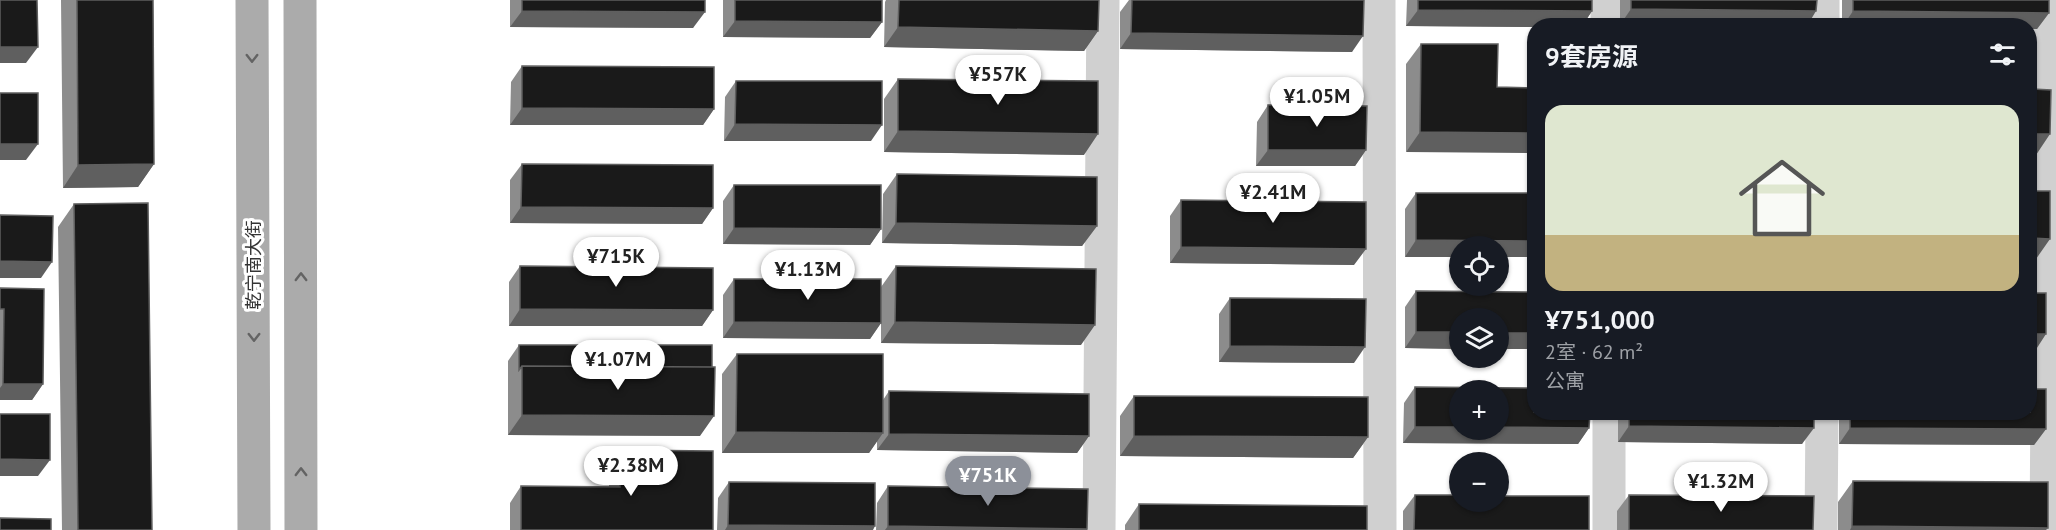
<!DOCTYPE html>
<html lang="zh">
<head>
<meta charset="utf-8">
<style>
	:root { --surface:#171b24; --page:#20242c; --text:#f1f3f6; --muted:#9ea1a6; --accent:#8c9099 }
	body { margin:0; font-family:"PT Sans","Noto Sans SC",sans-serif; background:var(--page); color:var(--text); height:100vh; display:flex; flex-direction:column; font-size:22px; white-space:nowrap }
	* { box-sizing:border-box; margin:0 }
	p { font-size:20px; color:var(--muted) }
	.icon { flex:none; width:33px; height:33px; fill:none; stroke:currentColor; stroke-width:2; stroke-linecap:round; stroke-linejoin:round }
	.map { position:relative; flex:1; overflow:hidden }
	.drawer { position:absolute; left:1527px; top:18px; width:510px; height:402px; display:flex; flex-direction:column; background:var(--surface); border-radius:24px; box-shadow:0 2px 4px #0004 }
	.drawer>* { flex:none }
	.fabs { position:absolute; left:1449px; top:236px; display:grid; gap:12px }
	.fabs a { display:grid; place-items:center; width:60px; height:60px; border-radius:50%; background:var(--surface); box-shadow:0 2px 4px #0004; font-size:30px }
	.price { position:absolute; translate:-50% -51px; padding:0 14px; border-radius:21px; background:#fff; color:#222; font-size:20px; line-height:39px; filter:drop-shadow(0 2px 3px #0008) }
	.price::after { content:''; position:absolute; left:50%; top:36px; width:18px; height:14px; margin-left:-9px; background:inherit; clip-path:polygon(0 0,100% 0,50% 100%) }
	.price.on { background:var(--accent); color:#fff }
	ul { padding:0; list-style:none }
	li { display:grid; align-content:center; gap:12px; height:318px; padding:0 18px }
	li span { display:grid; place-items:center; height:186px; border-radius:18px; color:#555 }
	li>.icon { margin-inline-start:auto }
	span .icon { width:108px; height:108px; fill:#fffc; stroke-width:1 }
	li b { font-size:26px }
	h2 { display:flex; justify-content:space-between; align-items:center; height:72px; padding:0 18px; font-size:26px }
	.map>svg:first-child { display:block }
	.lines { fill:none; stroke-linecap:round; stroke-linejoin:round }
	.minor { stroke:#d0d0d0; stroke-width:33 }
	.major { stroke:#ababab; stroke-width:33 }
	.wall { fill:#8c8c8c }
	.shaded-wall { fill:#5f5f5f }
	.building { fill:#1a1a1a; stroke:#5f5f5f; stroke-width:1.5 }
	.oneway { stroke:#636363 }
	.labels { text-anchor:middle; dominant-baseline:central; stroke-width:6; stroke-linejoin:round; paint-order:stroke }
	.street-label { font-size:18px; fill:#333; stroke:#fff }
</style>
</head>
<body>
<div class="map">
<svg width="2056" height="530" viewBox="0 0 2056 530">
	<rect width="100%" height="100%" fill="#fff"/>
	<g class="lines">
		<path class="minor" d="M1379,0L1380,530
			M1607,0V26
			M1823,26V0
			M1609,412V530
			M1099,530L1103,0
			M1821,530L1822,412
			M2046,530L2050,0"/>
		<path class="major" d="M252,0L254,530
			M300,0L301,530"/>
	</g>
	<path class="wall" d="M61,0H153L154,164L138,187L63,188Z
		M510,0H705L693,28L510,27Z
		M723,0H882V22L870,38L723,37Z
		M886,0H1099L1098,31L1084,51L884,47L885,2Z
		M1129,0H1364L1352,52L1120,49V12Z
		M1407,0H1592V11L1582,26H1534V27L1406,26Z
		M1620,0H1817L1807,26L1620,25Z
		M1842,0H2049V13L2037,29L2030,26H1842Z
		M1421,44H1498L1406,152V64Z
		M522,66L714,109L703,125H510L511,82Z
		M898,79L1084,155L884,152V99Z
		M736,81L871,141H724L725,97Z
		M1268,105L1366,150L1355,166H1256L1257,122Z
		M522,164L713,208L702,224L510,223V180Z
		M897,174L1097,226L1082,246L882,243L883,194Z
		M734,185L881,229L870,245L723,244V201Z
		M1416,193H1534L1405,257V209Z
		M1181,200L1354,265L1170,263V216Z
		M74,204L152,530H62L58,227Z
		M520,266L713,310L702,326H509V282Z
		M896,266L1081,345L881,343V323L870,339L723,338V295L734,279L881,287Z
		M0,288L43,384L32,400H0Z
		M1416,291L1534,292V349H1498V318H1460V349L1405,348V307Z
		M1230,298L1354,363L1219,362V314Z
		M519,345L700,436L508,435V361Z
		M737,354L883,400L889,391L1089,436L1077,453L877,450V441L869,453H722V374Z
		M1415,387L1589,428L1578,444L1403,443L1404,403Z
		M1134,396L1368,437L1353,458L1120,456V416Z
		M1618,412H1814L1802,444L1618,442Z
		M1839,412H2030L2046,429L2034,445L1839,444Z
		M620,450L713,530H510V503L521,486L609,487V467Z
		M1853,481L2046,530H1838V502Z
		M729,482L873,530H717L718,498Z
		M888,486L1087,530H876L877,503Z
		M1415,495L1589,530H1403V511Z
		M1629,495L1813,530H1617V511Z
		M1139,504L1367,530H1125V525Z"/>
	<path class="shaded-wall" d="M1631,9L1816,11L1807,26L1620,25Z
		M1418,10L1592,11L1582,26H1534V27L1406,26Z
		M522,11L705,12L693,28L510,27Z
		M1853,11L2049,13L2037,29H2030V26H1843Z
		M735,21L882,22L870,38L723,37Z
		M898,27L1098,31L1084,51L884,47Z
		M1131,33L1363,36L1352,52L1120,49Z
		M0,47H38L26,63H0Z
		M522,108L714,109L703,125H510Z
		M735,124L882,125L871,141H724Z
		M898,131L1098,134L1084,155L884,152Z
		M1420,132L1534,133V153L1406,152Z
		M2030,134H2050L2036,155H2030Z
		M0,144H38L26,160H0Z
		M1268,150H1366L1355,166H1256Z
		M154,164L138,187L63,188L78,165Z
		M521,207L713,208L702,224L510,223Z
		M896,223L1097,226L1082,246L882,243Z
		M734,228L881,229L870,245L723,244Z
		M2030,238L2050,239L2036,259H2030Z
		M1416,240L1534,241V257H1498V246H1460V257H1405Z
		M1181,247L1366,249L1354,265L1170,263Z
		M0,261L52,262L41,278H0Z
		M520,309L713,310L702,326H509Z
		M734,322L881,323L870,339L723,338Z
		M895,322L1095,325L1081,345L881,343Z
		M1416,332H1460V349L1405,348Z
		M1498,333H1534V349H1498Z
		M2030,334H2046L2035,351H2030Z
		M1230,346L1365,347L1354,363L1219,362Z
		M3,384H43L32,400H0V388Z
		M522,415L714,416L700,436L508,435Z
		M1629,426L1814,428L1802,444L1618,442Z
		M1415,427H1460V429H1498V427L1589,428L1578,444L1403,443Z
		M1850,428L2046,429L2034,445L1839,444Z
		M736,432L883,433L869,453H722Z
		M889,434L1089,436L1077,453L877,450Z
		M1134,436L1368,437L1353,458L1120,456Z
		M0,459L50,460L38,476H0Z
		M728,525L875,526L873,530H725Z
		M888,526L1087,529V530H885Z
		M1852,526L2048,528L2046,530H1850Z"/>
	<path class="building" d="M0,0H37L38,47H0Z
		M77,0H153L154,164L78,165Z
		M522,0H705V12L522,11Z
		M735,0H882V22L735,21Z
		M899,0H1099L1098,31L898,27Z
		M1132,0H1364L1363,36L1131,33Z
		M1418,0H1592V11L1418,10Z
		M1631,0H1817L1816,11L1631,9Z
		M1853,0H2049V13L1853,11Z
		M1421,44H1498L1497,87L1534,88V133L1420,132Z
		M522,66L714,67V109L522,108Z
		M898,79L1098,81V134L898,131Z
		M736,81H882V125L735,124Z
		M2030,89L2051,90L2050,134H2030Z
		M0,93H38V144H0Z
		M1268,105L1367,106L1366,150H1268Z
		M522,164L713,165V208L521,207Z
		M897,174L1097,177V226L896,223Z
		M734,185H881V229L734,228Z
		M2030,191H2050V239L2030,238Z
		M1416,193H1534V241L1416,240Z
		M1181,200L1366,202V249L1181,247Z
		M148,203L152,530H78L74,204Z
		M0,215L53,216L52,262L0,261Z
		M520,266L713,268V310L520,309Z
		M896,266L1096,269L1095,325L895,322Z
		M734,279H881V323L734,322Z
		M0,288L44,289L43,384H3L4,309H0Z
		M1416,291L1534,292V333H1498V318H1460V332H1416Z
		M2030,293H2046V334H2030Z
		M1230,298L1366,299L1365,347L1230,346Z
		M519,345H712V367L522,366L519,370Z
		M737,354H883V433L736,432Z
		M522,366L715,367L714,416L522,415Z
		M1415,387L1534,388V412H1590L1589,428L1498,427V390H1460V427H1415Z
		M2030,389H2046V429L1850,428V412H2030Z
		M889,391L1089,394V436L889,434Z
		M1134,396L1368,397V437L1134,436Z
		M1629,412H1814V428L1629,426Z
		M0,414H50V460L0,459Z
		M620,450L713,451V530H521V486L620,487Z
		M1853,481L2048,482V528L1852,526Z
		M729,482L875,483V526L728,525Z
		M888,486L1088,489L1087,529L888,526Z
		M1415,495H1460V501H1498V496H1589V530H1414Z
		M1629,495L1814,496L1813,530H1629Z
		M1139,504L1367,506V530H1139Z
		M0,518L51,519V530H0Z"/>
	<defs><path id="oneway-chevron" d="M-2-3.5L2.5 0L-2 3.5" fill="none" stroke-width="1.6" stroke-linecap="round" stroke-linejoin="round" transform="scale(1.5)"/></defs>
	<g class="oneway">
		<use href="#oneway-chevron" transform="translate(252 58) rotate(90)"/>
		<use href="#oneway-chevron" transform="translate(301 277) rotate(-90)"/>
		<use href="#oneway-chevron" transform="translate(254 337) rotate(90)"/>
		<use href="#oneway-chevron" transform="translate(301 472) rotate(-90)"/>
	</g>
	<g class="labels">
		<g class="street-label">
			<text transform="translate(253 265) rotate(-90)">乾宁南大街</text>
		</g>
	</g>
</svg>
<div class="fabs">
<a><svg class="icon" aria-label="locate" viewBox="0 0 24 24"><circle cx="12" cy="12" r="6"/><path d="M12 2v4M12 18v4M2 12h4M18 12h4"/></svg></a>
<a><svg class="icon" aria-label="layers" viewBox="0 0 24 24"><path d="M12 4l9 5-9 5-9-5zM3 14l9 5 9-5"/></svg></a>
<a>+</a>
<a>−</a>
</div>
<b class="price" style="left:998px;top:106px">¥557K</b>
<b class="price" style="left:1317px;top:128px">¥1.05M</b>
<b class="price" style="left:1273px;top:224px">¥2.41M</b>
<b class="price" style="left:616px;top:288px">¥715K</b>
<b class="price" style="left:808px;top:301px">¥1.13M</b>
<b class="price" style="left:618px;top:391px">¥1.07M</b>
<b class="price" style="left:631px;top:497px">¥2.38M</b>
<b class="price on" style="left:988px;top:507px">¥751K</b>
<b class="price" style="left:1721px;top:513px">¥1.32M</b>
<section class="drawer">
<h2>9套房源<svg class="icon" aria-label="filters" viewBox="0 0 24 24"><path d="M4 7h16M4 17h16"/><circle cx="9" cy="7" r="2"/><circle cx="15" cy="17" r="2"/></svg></h2>
<ul>
<li><span style="background:linear-gradient(#dfe7d0 70%,#c2b280 0)"><svg class="icon" aria-label="home" viewBox="0 0 24 24"><path d="M3 11l9-7 9 7M6 9v11h12V9"/></svg></span><div><b>¥751,000</b><p>2室 · 62 m²</p><p>公寓</p></div></li>
</ul>
</section>
</div>
</body>
</html>
